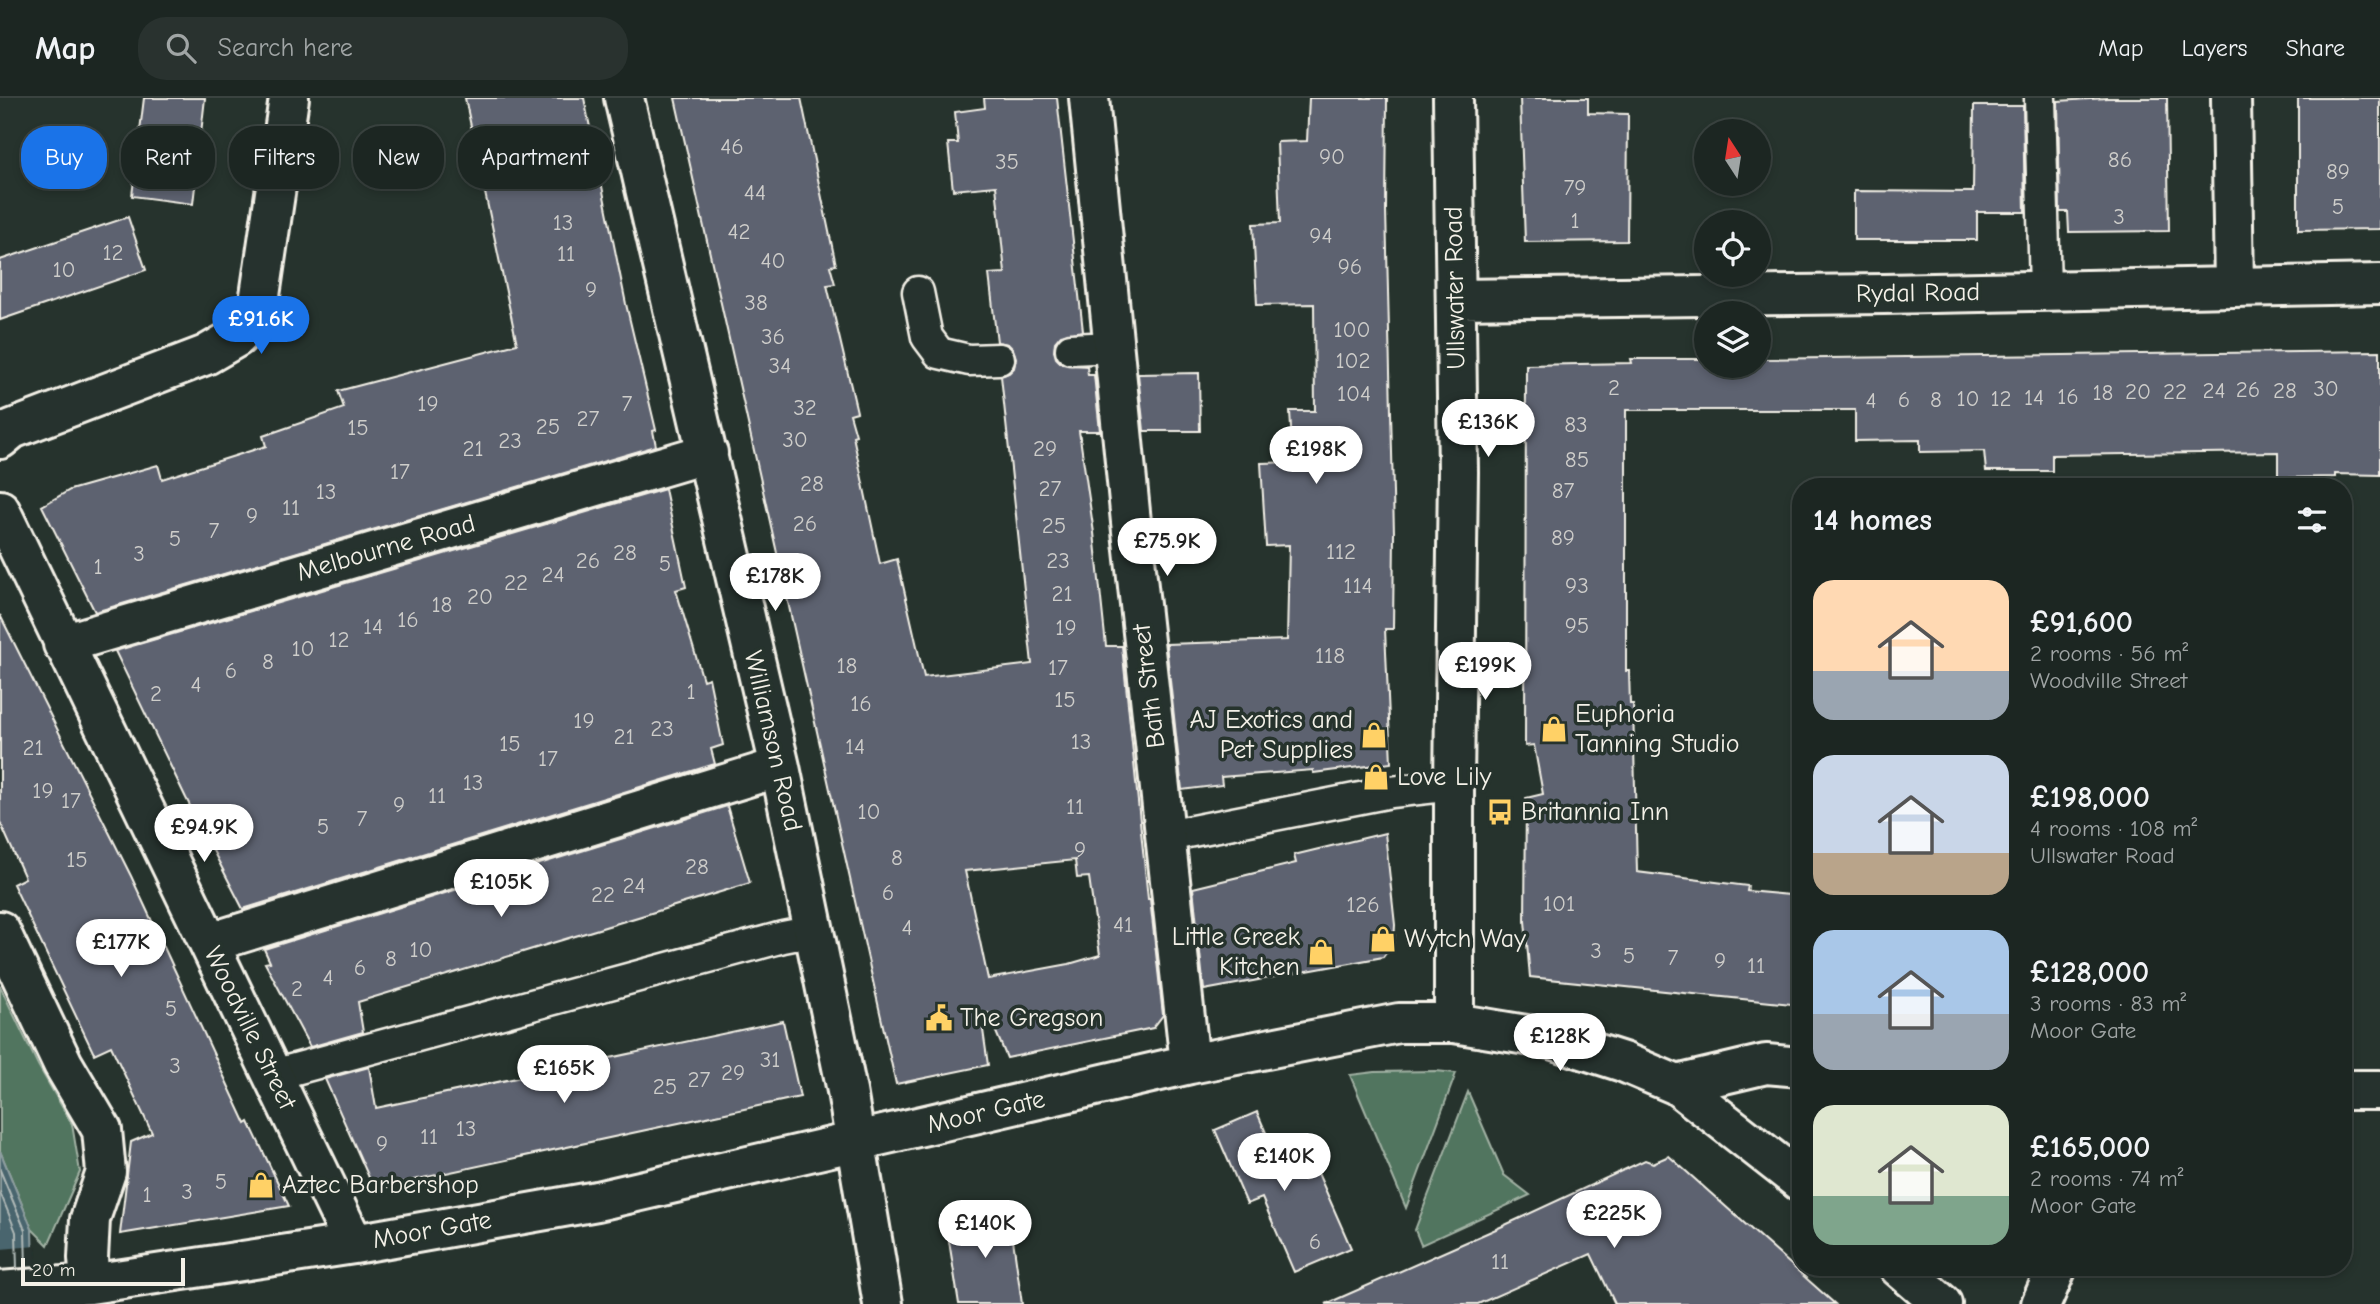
<!DOCTYPE html>
<html lang="en">
<head>
<meta charset="utf-8">
<style>
	:root { --surface:#1c2622; --page:#29322f; --text:#f1f3f6; --muted:#a0a5a5; --line:#3a4340; --accent:#1a73e8 }
	body { margin:0; font-family:"Comic Neue",sans-serif; background:var(--page); color:var(--text); height:100vh; display:flex; flex-direction:column; font-size:26px; white-space:nowrap }
	* { box-sizing:border-box; margin:0 }
	p { font-size:23px; color:var(--muted) }
	.icon { flex:none; width:38px; height:38px; fill:none; stroke:currentColor; stroke-width:2; stroke-linecap:round; stroke-linejoin:round }
	.map { position:relative; flex:1; overflow:hidden }
	.panel { position:absolute; left:1792px; top:380px; width:560px; height:798px; display:flex; flex-direction:column; background:var(--surface); border-radius:28px; box-shadow:0 4px 10px #0003,0 0 0 2px var(--line) }
	.panel>* { flex:none }
	.hud { position:absolute; left:21px; top:28px; width:665px; height:63px; display:flex; gap:14px }
	.needle { width:46px; rotate:348deg }
	.fabs { position:absolute; left:1694px; top:21px; display:grid; gap:14px }
	.fabs a { display:grid; place-items:center; width:77px; height:77px; border-radius:50%; background:var(--surface); box-shadow:0 4px 10px #0003,0 0 0 2px var(--line); font-size:35px }
	.scale { position:absolute; left:21px; bottom:18px; width:164px; box-sizing:border-box; padding-left:7px; border:4px solid #f4f1e8; border-top:0; font-size:19px; line-height:24px; white-space:nowrap; color:#f4f1e8; -webkit-text-stroke:5px #26332d; paint-order:stroke }
	.price { position:absolute; translate:-50% -60px; padding:0 16px; border-radius:24px; background:#fff; color:#222; font-size:23px; line-height:46px; filter:drop-shadow(0 2px 4px #0008) }
	.price::after { content:''; position:absolute; left:50%; top:42px; width:21px; height:16px; margin-left:-10px; background:inherit; clip-path:polygon(0 0,100% 0,50% 100%) }
	.price.selected { background:var(--accent); color:#fff }
	ul { padding:0; list-style:none }
	li { display:flex; align-items:center; gap:21px; height:175px; padding:0 21px }
	li span { display:grid; place-items:center; flex:none; width:196px; height:140px; border-radius:21px; color:#555 }
	li>.icon { margin-inline-start:auto }
	span .icon { width:84px; height:84px; fill:#fffc; stroke-width:1 }
	li b { font-size:30px }
	h2 { display:flex; justify-content:space-between; align-items:center; height:84px; padding:0 21px; font-size:30px }
	.tag { padding:0 24px; border-radius:28px; background:var(--surface); box-shadow:0 4px 10px #0003,0 0 0 2px var(--line); font-size:24px; line-height:63px }
	.tag.selected { background:var(--accent); color:#fff }
	header { display:flex; align-items:center; gap:42px; box-sizing:border-box; height:98px; padding:0 35px; background:var(--surface); border-bottom:2px solid var(--line) }
	header strong { font-size:33px }
	nav { display:flex; gap:38px; margin-inline-start:auto; font-size:24px }
	.search { width:490px; height:63px; background:var(--page); display:flex; align-items:center; gap:18px; box-sizing:border-box; padding:0 24px; border-radius:28px; color:var(--muted); font-size:26px }
	.map>svg:first-child { display:block }
	.green { fill:#51745f; stroke:#a2b2a4; stroke-width:2 }
	.water { fill:#49656e; stroke:#8d9d9f; stroke-width:2 }
	.pier { fill:#26332d }
	.lines { fill:none; stroke-linecap:round; stroke-linejoin:round }
	.shore { stroke:#b0b9b7; stroke-width:2 }
	.building { fill:#5d6270; stroke:#f4f1e8; stroke-width:2; fill-rule:evenodd }
	.lane-casing { stroke:#f4f1e8; stroke-width:35 }
	.street-casing { stroke:#f4f1e8; stroke-width:44 }
	.lane { stroke:#26332d; stroke-width:30 }
	.street { stroke:#26332d; stroke-width:38 }
	.labels { text-anchor:middle; dominant-baseline:central; stroke-width:7; stroke-linejoin:round; paint-order:stroke }
	.number-label { font-size:23px; fill:#cecdca }
	.street-label { font-size:26px; fill:#f4f1e8; stroke:#26332d }
	.poi-label { font-size:26px; fill:#f4f1e8; stroke:#26332d; text-anchor:start }
</style>
</head>
<body>
<header>
<strong>Map</strong>
<div class="search"><svg class="icon" aria-label="search" viewBox="0 0 24 24"><circle cx="10" cy="10" r="6"/><path d="M15 15l6 6"/></svg>Search here</div>
<nav><a>Map</a><a>Layers</a><a>Share</a></nav>
</header>
<div class="map">
<svg width="2380" height="1206" viewBox="0 0 2380 1206">
	<rect width="100%" height="100%" fill="#26332d"/>
	<filter id="ink" filterUnits="userSpaceOnUse"><feTurbulence type="fractalNoise" baseFrequency=".0143" numOctaves="2"/><feDisplacementMap in="SourceGraphic" scale="14" xChannelSelector="R" yChannelSelector="G"/><feConvolveMatrix kernelMatrix="1 2 1 2 8 2 1 2 1" color-interpolation-filters="sRGB"/></filter>
	<g filter="url(#ink)">
		<path class="green" d="M0,888L38,967L72,1026L80,1074L48,1147L32,1131L0,1053Z
			M1436,973L1456,975L1406,1110L1350,977L1375,974Z
			M1468,994L1504,1077L1530,1097L1421,1147L1415,1132Z"/>
		<path class="water" d="M0,1053L32,1131L34,1206H0Z"/>
		<path class="pier" d="M36,1148L37,1206H0V1151Z"/>
		<g class="lines">
			<path class="shore" d="M0,1072L25,1132L26,1170
				M0,1094L16,1134L17,1171"/>
		</g>
		<path class="building" d="M144,0H205L193,106L132,98Z
			M465,0H584L626,206L656,332L653,333L656,348L95,514L42,408L70,392L158,367L162,381L266,348L263,338L344,310L338,293L517,246Z
			M675,0H801L836,167L830,168L835,186L827,187L857,314L850,316L856,337L853,338L880,466L897,461L924,579L1032,566L1001,278L1009,275L1014,270L1016,260L1013,251L1008,246L997,244L989,176L1005,175L996,88L953,92L948,45H958L955,14L985,10L984,0H1057L1083,233L1061,237L1055,244L1054,253L1056,260L1062,266L1087,268L1088,277H1094L1100,333H1079L1094,435L1106,548H1122L1148,801H1150L1163,917L1153,930L1007,960L988,915L981,918L988,967L896,986ZM1075,762L1077,780L1089,779L1100,857L1069,866L988,881L965,773Z
			M1309,0H1387L1386,112L1394,435L1393,531H1385L1391,665L1313,675V672L1221,679L1222,687L1182,692L1166,546L1287,542L1289,447L1266,448L1261,365L1293,364L1290,313H1315L1314,206L1257,207L1253,126L1280,125L1277,44L1307,43Z
			M1520,0H1588V15L1628,16L1627,143L1525,144Z
			M2107,0H2167L2169,133L2069,134L2068,114H2060L2058,3Z
			M2298,0H2380V131L2298,132Z
			M1974,8H2023L2025,114H1977V142H1854V93L1973,94Z
			M128,119L146,172L0,222V162Z
			M2380,253V377L2335,376V379L2278,380V354L2052,357V373H1986L1984,353L1920,354V342L1855,343V312H1626V573H1629L1630,606H1633L1637,774L1748,788L1747,793L1801,798V907L1530,879L1525,823L1526,700L1543,696L1534,647L1525,648L1526,267L1632,265L1631,261H1706V268H1759V261Z
			M1199,275L1200,333H1144L1138,276Z
			M665,391L686,489L676,492L703,582L709,580L723,647L711,651L715,666L243,811L186,700L115,553Z
			M0,517L131,778L246,1026L249,1024L289,1108L120,1136L131,1044L152,1035L111,948L94,956L13,786L25,780L0,724Z
			M727,708L750,785L358,904L363,934L310,949L265,865L270,864L264,851Z
			M1385,735L1395,827L1394,844L1383,859L1204,892L1193,790L1296,765L1294,757Z
			M783,923L800,999L390,1087V1088L375,1093L325,981L369,969L376,1010Z
			M1257,1014L1273,1051L1288,1045L1304,1082L1318,1075L1351,1150L1294,1174L1262,1100L1247,1106L1215,1032Z
			M1669,1058L1835,1206H1615L1591,1156L1478,1206H1326L1505,1127L1645,1062L1653,1065Z
			M1009,1113L1022,1206H959L946,1124Z"/>
		<g class="lines">
			<g class="lane-casing">
				<path id="lane" d="M2040,0L2045,192
					M918,194L927,239L939,255L969,262L999,261
					M1071,251L1113,249
					M1167,738L1391,694L1454,687
					M273,977L783,839L814,833"/>
			</g>
			<g class="street-casing">
				<path id="street" d="M624,0L780,669L847,993L883,1206
					M1089,0L1131,424L1190,966
					M1453,0L1458,374L1454,687V925
					M2231,0L2234,189
					M1456,201L1884,196L2380,186
					M0,341L12,331L206,257L237,239L257,218L289,0
					M0,412L354,1146
					M63,546L708,355
					M0,833L63,966L102,1032L106,1074L90,1121L88,1160L90,1186
					M209,845L780,669
					M1677,987L1766,966L1801,969
					M2343,992H2380
					M1899,1169L1942,1206
					M0,1193L90,1186L354,1146L597,1103L1190,966L1399,925H1454L1551,941L1623,964L1677,987L1801,1084
					M2041,1206L2057,1169"/>
			</g>
			<use href="#lane" class="lane"/>
			<use href="#street" class="street"/>
		</g>
	</g>
	<defs>
		<g id="shop-bare" transform="scale(2.1)"><path d="M-5-2.5h2.3a2.7 3.5 0 0 1 5.4 0H5L5.5 6h-11ZM-1.5-2.5h3a1.5 2.3 0 0 0-3 0Z" fill="#ffd166" stroke="#26332d" stroke-width="2.5" paint-order="stroke"/></g>
		<g id="bus-bare" transform="scale(2.1)"><path d="M-5-6H5V4H4V6H2V4H-2V6H-4V4H-5ZM-3.5-4V0h7V-4ZM-3.5 1.2v1.5H-2V1.2ZM2 1.2v1.5H3.5V1.2Z" fill="#ffd166" stroke="#26332d" stroke-width="2.5" paint-order="stroke"/></g>
		<g id="civic-bare" transform="scale(2.1)"><path d="M-.6-6.5H3V-4.5H.6V-3L4-1V1h2V6H-6V1h2V-1L-.6-3ZM-1.2 2.5V6h2.4V2.5Z" fill="#ffd166" stroke="#26332d" stroke-width="2.5" paint-order="stroke"/></g>
	</defs>
	<g fill-rule="evenodd">
		<use href="#shop-bare" x="1554" y="631"/>
		<use href="#shop-bare" x="1374" y="637"/>
		<use href="#shop-bare" x="1376" y="679"/>
		<use href="#bus-bare" x="1500" y="714"/>
		<use href="#shop-bare" x="1383" y="841"/>
		<use href="#shop-bare" x="1321" y="854"/>
		<use href="#civic-bare" x="939" y="920"/>
		<use href="#shop-bare" x="261" y="1087"/>
	</g>
	<g class="labels">
		<g class="number-label">
			<text x="732" y="48">46</text>
			<text x="1332" y="58">90</text>
			<text x="2120" y="61">86</text>
			<text x="1007" y="63">35</text>
			<text x="2338" y="73">89</text>
			<text x="1575" y="89">79</text>
			<text x="755" y="94">44</text>
			<text x="2338" y="108">5</text>
			<text x="2119" y="118">3</text>
			<text x="1575" y="122">1</text>
			<text x="563" y="124">13</text>
			<text x="739" y="133">42</text>
			<text x="1321" y="137">94</text>
			<text x="113" y="154">12</text>
			<text x="566" y="155">11</text>
			<text x="773" y="162">40</text>
			<text x="1350" y="168">96</text>
			<text x="64" y="171">10</text>
			<text x="591" y="191">9</text>
			<text x="756" y="204">38</text>
			<text x="1352" y="231">100</text>
			<text x="773" y="238">36</text>
			<text x="1353" y="262">102</text>
			<text x="780" y="267">34</text>
			<text x="1614" y="289">2</text>
			<text x="2326" y="290">30</text>
			<text x="2248" y="291">26</text>
			<text x="2214" y="292">24</text>
			<text x="2285" y="292">28</text>
			<text x="2138" y="293">20</text>
			<text x="2175" y="293">22</text>
			<text x="2103" y="294">18</text>
			<text x="1354" y="295">104</text>
			<text x="2068" y="298">16</text>
			<text x="2034" y="299">14</text>
			<text x="1968" y="300">10</text>
			<text x="2001" y="300">12</text>
			<text x="1904" y="301">6</text>
			<text x="1936" y="301">8</text>
			<text x="1871" y="302">4</text>
			<text x="428" y="305">19</text>
			<text x="627" y="305">7</text>
			<text x="805" y="309">32</text>
			<text x="588" y="320">27</text>
			<text x="1576" y="326">83</text>
			<text x="548" y="328">25</text>
			<text x="358" y="329">15</text>
			<text x="795" y="341">30</text>
			<text x="510" y="342">23</text>
			<text x="473" y="350">21</text>
			<text x="1045" y="350">29</text>
			<text x="1577" y="361">85</text>
			<text x="400" y="373">17</text>
			<text x="812" y="385">28</text>
			<text x="1050" y="390">27</text>
			<text x="1563" y="392">87</text>
			<text x="326" y="393">13</text>
			<text x="291" y="409">11</text>
			<text x="252" y="417">9</text>
			<text x="805" y="425">26</text>
			<text x="1054" y="427">25</text>
			<text x="214" y="432">7</text>
			<text x="1563" y="439">89</text>
			<text x="175" y="440">5</text>
			<text x="1341" y="453">112</text>
			<text x="625" y="454">28</text>
			<text x="139" y="455">3</text>
			<text x="588" y="462">26</text>
			<text x="1058" y="462">23</text>
			<text x="665" y="465">5</text>
			<text x="98" y="468">1</text>
			<text x="553" y="476">24</text>
			<text x="516" y="484">22</text>
			<text x="1358" y="487">114</text>
			<text x="1577" y="487">93</text>
			<text x="1062" y="495">21</text>
			<text x="480" y="498">20</text>
			<text x="442" y="506">18</text>
			<text x="408" y="521">16</text>
			<text x="1577" y="527">95</text>
			<text x="373" y="528">14</text>
			<text x="1066" y="529">19</text>
			<text x="339" y="541">12</text>
			<text x="303" y="550">10</text>
			<text x="1330" y="557">118</text>
			<text x="268" y="563">8</text>
			<text x="847" y="567">18</text>
			<text x="1058" y="569">17</text>
			<text x="231" y="572">6</text>
			<text x="196" y="586">4</text>
			<text x="691" y="593">1</text>
			<text x="156" y="595">2</text>
			<text x="1065" y="601">15</text>
			<text x="861" y="605">16</text>
			<text x="584" y="622">19</text>
			<text x="662" y="630">23</text>
			<text x="624" y="638">21</text>
			<text x="1081" y="643">13</text>
			<text x="510" y="645">15</text>
			<text x="855" y="648">14</text>
			<text x="33" y="649">21</text>
			<text x="548" y="660">17</text>
			<text x="473" y="684">13</text>
			<text x="43" y="692">19</text>
			<text x="437" y="697">11</text>
			<text x="71" y="702">17</text>
			<text x="399" y="706">9</text>
			<text x="1075" y="708">11</text>
			<text x="869" y="713">10</text>
			<text x="362" y="720">7</text>
			<text x="323" y="728">5</text>
			<text x="1080" y="751">9</text>
			<text x="897" y="759">8</text>
			<text x="77" y="761">15</text>
			<text x="697" y="768">28</text>
			<text x="634" y="787">24</text>
			<text x="888" y="794">6</text>
			<text x="603" y="796">22</text>
			<text x="1559" y="805">101</text>
			<text x="1363" y="806">126</text>
			<text x="1123" y="826">41</text>
			<text x="907" y="829">4</text>
			<text x="421" y="851">10</text>
			<text x="1596" y="852">3</text>
			<text x="1629" y="857">5</text>
			<text x="1673" y="859">7</text>
			<text x="391" y="860">8</text>
			<text x="1720" y="862">9</text>
			<text x="1756" y="867">11</text>
			<text x="360" y="869">6</text>
			<text x="328" y="879">4</text>
			<text x="297" y="890">2</text>
			<text x="171" y="910">5</text>
			<text x="770" y="961">31</text>
			<text x="175" y="967">3</text>
			<text x="733" y="974">29</text>
			<text x="699" y="981">27</text>
			<text x="665" y="988">25</text>
			<text x="466" y="1030">13</text>
			<text x="429" y="1038">11</text>
			<text x="382" y="1045">9</text>
			<text x="221" y="1083">5</text>
			<text x="187" y="1093">3</text>
			<text x="147" y="1096">1</text>
			<text x="1315" y="1143">6</text>
			<text x="1500" y="1163">11</text>
		</g>
		<g class="street-label">
			<text transform="translate(1455 190) rotate(-91)">Ullswater Road</text>
			<text transform="translate(1918 195) rotate(-1)">Rydal Road</text>
			<text transform="translate(386 450) rotate(-16)">Melbourne Road</text>
			<text transform="translate(1149 588) rotate(-97)">Bath Street</text>
			<text transform="translate(773 643) rotate(77)">Williamson Road</text>
			<text transform="translate(250 930) rotate(64)">Woodville Street</text>
			<text transform="translate(986 1014) rotate(-13)">Moor Gate</text>
			<text transform="translate(432 1132) rotate(-10)">Moor Gate</text>
		</g>
		<g class="poi-label">
			<text x="1575" y="616">Euphoria<tspan x="1575" dy="30">Tanning Studio</tspan></text>
			<text x="1353" y="622" text-anchor="end">AJ Exotics and<tspan x="1353" dy="30">Pet Supplies</tspan></text>
			<text x="1397" y="679">Love Lily</text>
			<text x="1521" y="714">Britannia Inn</text>
			<text x="1300" y="839" text-anchor="end">Little Greek<tspan x="1300" dy="30">Kitchen</tspan></text>
			<text x="1404" y="841">Wytch Way</text>
			<text x="960" y="920">The Gregson</text>
			<text x="282" y="1087">Aztec Barbershop</text>
		</g>
	</g>
</svg>
<div class="fabs">
<a><svg class="needle" viewBox="-14 -14 28 28"><path d="M0-13l5 13h-10z" fill="#e53935"/><path d="M0 13l5-13h-10z" fill="#a0a5a5"/></svg></a>
<a><svg class="icon" aria-label="locate" viewBox="0 0 24 24"><circle cx="12" cy="12" r="6"/><path d="M12 2v4M12 18v4M2 12h4M18 12h4"/></svg></a>
<a><svg class="icon" aria-label="layers" viewBox="0 0 24 24"><path d="M12 4l9 5-9 5-9-5zM3 14l9 5 9-5"/></svg></a>
</div>
<div class="scale">20 m</div>
<b class="price selected" style="left:261px;top:258px">£91.6K</b>
<b class="price" style="left:1488px;top:361px">£136K</b>
<b class="price" style="left:1316px;top:388px">£198K</b>
<b class="price" style="left:1167px;top:480px">£75.9K</b>
<b class="price" style="left:775px;top:515px">£178K</b>
<b class="price" style="left:1485px;top:604px">£199K</b>
<b class="price" style="left:204px;top:766px">£94.9K</b>
<b class="price" style="left:501px;top:821px">£105K</b>
<b class="price" style="left:121px;top:881px">£177K</b>
<b class="price" style="left:1560px;top:975px">£128K</b>
<b class="price" style="left:564px;top:1007px">£165K</b>
<b class="price" style="left:1284px;top:1095px">£140K</b>
<b class="price" style="left:1614px;top:1152px">£225K</b>
<b class="price" style="left:985px;top:1162px">£140K</b>
<div class="hud">
<a class="tag selected">Buy</a>
<a class="tag">Rent</a>
<a class="tag">Filters</a>
<a class="tag">New</a>
<a class="tag">Apartment</a>
</div>
<section class="panel">
<h2>14 homes<svg class="icon" aria-label="filters" viewBox="0 0 24 24"><path d="M4 7h16M4 17h16"/><circle cx="9" cy="7" r="2"/><circle cx="15" cy="17" r="2"/></svg></h2>
<ul>
<li><span style="background:linear-gradient(#ffd9b3 65%,#9aa5b1 0)"><svg class="icon" aria-label="home" viewBox="0 0 24 24"><path d="M3 11l9-7 9 7M6 9v11h12V9"/></svg></span><div><b>£91,600</b><p>2 rooms · 56 m²</p><p>Woodville Street</p></div></li>
<li><span style="background:linear-gradient(#c9d6e8 70%,#b9a48a 0)"><svg class="icon" aria-label="home" viewBox="0 0 24 24"><path d="M3 11l9-7 9 7M6 9v11h12V9"/></svg></span><div><b>£198,000</b><p>4 rooms · 108 m²</p><p>Ullswater Road</p></div></li>
<li><span style="background:linear-gradient(#a9c7e8 60%,#9aa5b1 0)"><svg class="icon" aria-label="home" viewBox="0 0 24 24"><path d="M3 11l9-7 9 7M6 9v11h12V9"/></svg></span><div><b>£128,000</b><p>3 rooms · 83 m²</p><p>Moor Gate</p></div></li>
<li><span style="background:linear-gradient(#dfe7d0 65%,#7fa58c 0)"><svg class="icon" aria-label="home" viewBox="0 0 24 24"><path d="M3 11l9-7 9 7M6 9v11h12V9"/></svg></span><div><b>£165,000</b><p>2 rooms · 74 m²</p><p>Moor Gate</p></div></li>
</ul>
</section>
</div>
</body>
</html>
